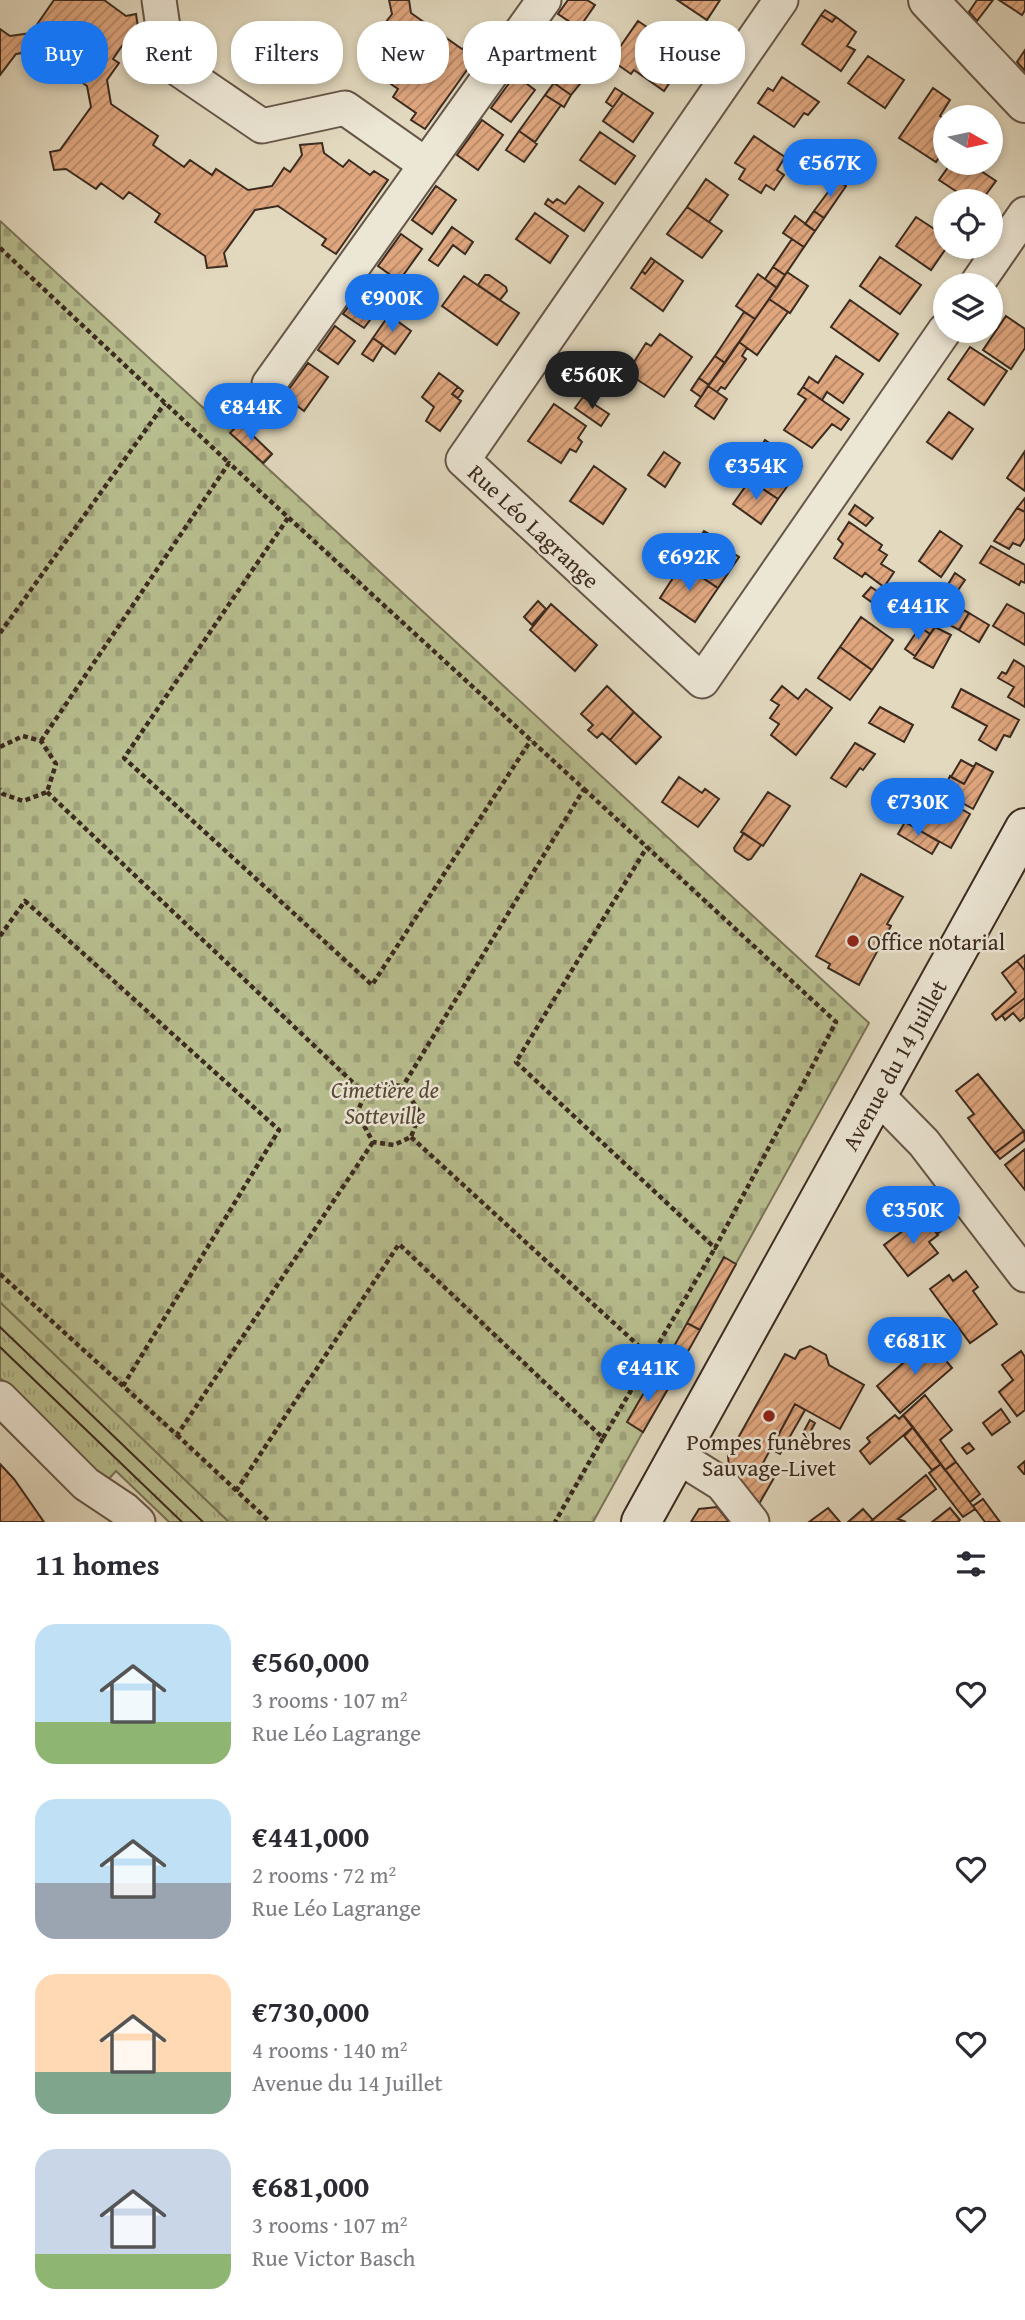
<!DOCTYPE html>
<html lang="en">
<head>
<meta charset="utf-8">
<style>
	:root { --surface:#fff; --page:#f7f7f7; --text:#2b2b33; --muted:#7c7c81; --accent:#1a73e8 }
	body { margin:0; font-family:"Gentium Book Plus",serif; background:var(--page); color:var(--text); height:100vh; display:flex; flex-direction:column; font-size:26px; white-space:nowrap }
	* { box-sizing:border-box; margin:0 }
	p { font-size:23px; color:var(--muted) }
	.icon { flex:none; width:38px; height:38px; fill:none; stroke:currentColor; stroke-width:2; stroke-linecap:round; stroke-linejoin:round }
	.map { position:relative; height:1522px; overflow:hidden }
	.drawer { display:flex; flex-direction:column; background:var(--surface); flex:1 }
	.drawer>* { flex:none }
	.guide { position:absolute; left:21px; top:21px; width:984px; height:63px; display:flex; gap:14px }
	.needle { width:46px; rotate:99deg }
	.fabs { position:absolute; left:933px; top:105px; display:grid; gap:14px }
	.fabs a { display:grid; place-items:center; width:70px; height:70px; border-radius:50%; background:var(--surface); box-shadow:0 4px 10px #0003; font-size:35px }
	.price { position:absolute; translate:-50% -60px; padding:0 16px; border-radius:24px; background:var(--accent); color:#fff; font-size:23px; line-height:46px; filter:drop-shadow(0 2px 4px #0008) }
	.price::after { content:''; position:absolute; left:50%; top:42px; width:21px; height:16px; margin-left:-10px; background:inherit; clip-path:polygon(0 0,100% 0,50% 100%) }
	.price.on { background:#222; color:#fff }
	ul { padding:0; list-style:none }
	li { display:flex; align-items:center; gap:21px; height:175px; padding:0 35px }
	li span { display:grid; place-items:center; flex:none; width:196px; height:140px; border-radius:21px; color:#555 }
	li>.icon { margin-inline-start:auto }
	span .icon { width:84px; height:84px; fill:#fffc; stroke-width:1 }
	li b { font-size:30px }
	h2 { display:flex; justify-content:space-between; align-items:center; height:84px; padding:0 35px; font-size:30px }
	.pill { padding:0 24px; border-radius:28px; background:var(--surface); box-shadow:0 4px 10px #0003; font-size:24px; line-height:63px }
	.pill.on { background:var(--accent); color:#fff }
	.map>svg:first-child { display:block }
	.grass { fill:url(#grass-tufts); stroke:#7a7458; stroke-width:2 }
	.cemetery { fill:url(#cemetery-stones); stroke:#7a7458; stroke-width:2 }
	.building { fill:url(#building-hatch); stroke:#3c2b20; stroke-width:2 }
	.lines { fill:none; stroke-linecap:round; stroke-linejoin:round }
	.minor-casing { stroke:#665648; stroke-width:37 }
	.tertiary-casing { stroke:#665648; stroke-width:42 }
	.secondary-casing { stroke:#3c2b20; stroke-width:42 }
	.path { stroke:#3c2b20; stroke-width:4.5; stroke-dasharray:5 3.5; stroke-linecap:butt }
	.minor { stroke:#ece6d5; stroke-width:33 }
	.tertiary { stroke:#ece6d5; stroke-width:38 }
	.secondary { stroke:#ece6d5; stroke-width:38 }
	.tram { stroke:#3c2b20; stroke-width:2 }
	.poi-dot { fill:#8f2418; stroke:#ece6d5; stroke-width:2.5 }
	.labels { text-anchor:middle; dominant-baseline:central; stroke-width:5; stroke-linejoin:round; paint-order:stroke }
	.street-label { font-size:23px; fill:#3c2b20; stroke:#ece6d5 }
	.poi-label { font-size:23px; fill:#3c2b20; stroke:#ece6d5; text-anchor:start }
	.park-label { font-size:23px; font-style:italic; fill:#554836; stroke:#ece6d5 }
</style>
</head>
<body>
<div class="map">
<svg width="1025" height="1522" viewBox="0 0 1025 1522">
	<defs>
		<pattern id="grass-tufts" width="24" height="20" patternUnits="userSpaceOnUse" patternTransform="scale(1.75)"><rect width="24" height="20" fill="#b8be8f"/><path d="M3 7l-1-3M5 7V3M7 7l1-3M15 17l-1-3M17 17v-4M19 17l1-3" fill="none" stroke="#9fa37b"/></pattern>
		<pattern id="cemetery-stones" width="16" height="16" patternUnits="userSpaceOnUse" patternTransform="scale(1.75)"><rect width="16" height="16" fill="#b8be8f"/><path d="M2 7V4a2 2 0 0 1 4 0v3zM10 15v-3a2 2 0 0 1 4 0v3z" fill="#9fa37b"/></pattern>
		<pattern id="building-hatch" width="6" height="6" patternUnits="userSpaceOnUse" patternTransform="scale(1.75)"><rect width="6" height="6" fill="#e0a77f"/><path d="M-1 1l2-2M0 6l6-6M5 7l2-2" fill="none" stroke="#b78868"/></pattern>
	</defs>
	<rect width="100%" height="100%" fill="#e2d9bf"/>
	<filter id="stains"><feTurbulence type="fractalNoise" baseFrequency=".00286" numOctaves="4"/><feColorMatrix values="0 0 0 0 .2 0 0 0 0 .09 0 0 0 0 .02 0 0 0 .5 -.17"/></filter>
	<radialGradient id="worn" r=".72"><stop offset=".6" stop-color="#630" stop-opacity="0"/><stop offset="1" stop-color="#630" stop-opacity=".3"/></radialGradient>
	<path class="grass" d="M0,1302L229,1522H169L116,1471L106,1482L0,1378Z"/>
	<path class="cemetery" d="M0,221L223,426L233,417L272,454L263,464L869,1023L593,1522H229L0,1302Z"/>
	<path class="building" d="M54,0H104L126,16L136,14L139,34L128,37L113,59L119,63L107,80L111,104L158,136L153,145L184,167L190,160L212,175L216,169L248,190L272,186L284,168L290,172L302,155L300,145L322,143L324,153L343,167L349,160L370,175L374,171L388,180L336,254L322,245L326,239L278,206L255,210L224,253L227,266L207,268L205,256L155,222L160,214L129,192L123,199L101,183L96,189L66,169L54,170L50,152L60,150L91,107L87,86L35,51L16,54L0,75V29L10,36L31,33Z
		M389,0H409L411,13L462,49L467,46L479,53L425,129L411,120L416,113L393,97L398,89L378,75H369L365,54L375,52L386,36L379,31L392,14Z
		M568,0H587L595,5L579,28L558,14Z
		M677,0H720L707,20Z
		M977,0H993L977,21L969,12Z
		M999,0H1025V10L1022,15Z
		M825,10L836,17L832,22L821,15Z
		M821,15L832,22L836,17L856,32L847,46L855,50L841,71L802,44Z
		M638,21L684,52L676,64L680,67L664,91L634,70L631,74L611,60Z
		M549,26L569,41L545,75L525,61Z
		M1025,50V71L1017,62Z
		M868,56L904,80L885,108L848,83Z
		M573,57L583,65L573,79L562,72Z
		M562,72L580,84L571,95L554,83Z
		M515,75L535,90L511,122L491,108Z
		M782,77L819,102L808,115L804,113L794,127L758,103L768,88L773,91Z
		M554,83L571,95L564,107L545,95Z
		M615,88L623,93L613,107L606,102Z
		M933,88L950,100L940,116L945,119V148L936,162L899,138Z
		M623,93L653,113L633,142L603,121Z
		M545,95L561,105L535,142L519,131Z
		M482,120L503,135L478,170L457,155Z
		M519,131L537,144L524,162L506,150Z
		M600,132L635,156L615,184L580,160Z
		M754,136L785,157L777,170L784,175L774,190L766,185L761,193L739,179L745,169L735,163Z
		M951,163H969L996,181L981,201H971L939,180Z
		M706,179L728,195L709,222L687,207Z
		M837,180L846,186L824,218L814,211Z
		M436,186L456,200L432,234L412,220Z
		M579,186L603,203L584,231L545,204L548,199L553,203L557,199L565,204Z
		M687,207L722,231L702,258L667,234Z
		M814,211L824,218L815,231L805,224Z
		M535,213L568,236L550,263L516,239Z
		M795,216L815,231L804,247L783,233Z
		M916,217L945,236V247H947L931,270L896,246Z
		M452,227L473,242L465,254L453,245L438,266L429,260Z
		M401,234L422,249L399,281L378,266Z
		M792,239L804,247L785,275L773,267Z
		M880,257L921,285L900,314L860,286Z
		M651,258L655,261L645,274L642,271Z
		M655,261L683,281L663,311L631,288L642,271L645,274Z
		M773,267L785,275L777,288L765,279Z
		M787,272L808,286L790,313L769,299Z
		M758,274L777,288L755,319L736,306Z
		M485,275H489L506,287L507,291L500,300L478,285Z
		M464,276L519,313L497,345L442,306Z
		M368,280L389,295L364,328L343,314Z
		M769,299L788,312L757,355L739,342Z
		M850,300L898,334L879,361L831,327Z
		M744,312L755,319L725,363L715,356Z
		M389,315L411,331L395,354L373,338Z
		M1006,316L1025,329V348L1011,369L983,350Z
		M335,326L355,341L338,364L318,350Z
		M660,334L692,357L664,397L627,373L646,343L651,346Z
		M373,338L383,345L373,361L362,354Z
		M739,342L747,348L742,356L746,359L725,389L721,387L717,392L708,386Z
		M970,347L1007,371L984,405L948,379Z
		M715,356L725,363L709,385L699,378Z
		M836,356L863,374L843,403L827,392L822,400L803,387L809,377L818,383Z
		M308,363L328,377L304,411L284,396Z
		M439,373L458,387L452,394L461,401L440,431L426,421L434,407L422,397Z
		M699,378L709,385L701,397L691,390Z
		M708,386L727,399L714,419L695,406Z
		M458,387L463,391L458,398L452,394Z
		M803,387L849,419L841,430L832,424L812,448L784,430L806,399L798,394Z
		M583,397L609,414L601,426L575,408Z
		M554,404L586,426L578,438L582,442L576,452L570,449L561,463L528,441Z
		M949,412L973,429L952,459L927,442Z
		M240,423L272,454L263,463L230,433Z
		M765,440L802,466L778,499L746,478L759,458L755,456Z
		M1025,451V491L1007,478Z
		M664,452L680,463L665,487L648,475Z
		M594,466L626,489L603,524L570,501Z
		M750,480L778,499L761,524L733,504Z
		M1025,498V512L1017,508Z
		M855,505L873,518L866,526L849,514Z
		M1017,508L1025,512V538L1020,546L1013,543L1009,549L994,541Z
		M849,522L882,545L879,550L887,555L881,564L894,572L884,587L865,573L862,577L834,558L843,544L838,539Z
		M704,531L716,538L715,541L739,557L718,588L682,564Z
		M940,531L962,546L941,577L919,561Z
		M991,546L1025,565V583L1021,581L1019,585L980,563Z
		M682,564L718,588L695,622L660,598Z
		M955,573L965,580L956,593L947,586Z
		M947,586L958,594L930,634L920,627Z
		M871,587L890,600L883,610L863,596Z
		M538,601L546,609L532,625L524,617Z
		M551,604L597,645L575,671L530,630Z
		M952,604L969,613L959,630L940,620Z
		M1007,604L1025,614V645L993,626Z
		M886,605L895,611L891,616L883,610Z
		M969,613L989,625L979,642L959,630Z
		M861,617L893,640L872,670L840,647Z
		M920,627L930,634L915,656L905,649Z
		M935,627L951,635L933,668L914,658Z
		M840,647L872,670L850,700L818,678Z
		M1014,660L1025,667V707L1008,697L1014,687L998,678L1002,672L1006,674Z
		M607,686L634,712L610,740L602,733L597,738L588,730L593,725L581,714Z
		M782,686L798,699L806,689L832,708L796,755L771,735L779,724L770,718L779,705L771,700Z
		M961,689L1019,720L1010,737L1004,735L996,750L979,740L987,726L952,707Z
		M880,707L913,725L904,742L869,723Z
		M634,712L661,737L636,764L610,740Z
		M855,743L875,754L863,770L860,768L846,787L831,778Z
		M961,760L974,767L964,784L951,777Z
		M976,763L993,772L973,809L936,788L938,783L946,785L950,776L964,784Z
		M679,777L702,793L705,789L719,799L698,827L662,802Z
		M933,786L955,799L953,804L970,814L951,848L919,830L935,802L926,797Z
		M768,792L790,806L763,846L741,832Z
		M905,822L939,842L932,854L898,834Z
		M744,833L761,845L751,859L748,860L735,851L734,848Z
		M861,874L903,897L887,924L891,926L859,985L828,968L830,964L816,956Z
		M1025,955V971L1017,961Z
		M1017,961L1025,971V998L996,1020L992,1014L1016,992L1002,973Z
		M1025,998V1017L1020,1021L1013,1013L1005,1020L1002,1015Z
		M978,1074L1024,1131L995,1153L968,1118L974,1114L956,1091Z
		M1024,1131L1025,1140L1000,1159L995,1153Z
		M1025,1149V1190L1005,1165Z
		M934,1207L945,1221L934,1230L923,1216Z
		M923,1216L938,1235L929,1242L938,1253L908,1276L884,1245Z
		M945,1221L948,1226L937,1234L934,1230Z
		M724,1257L736,1264L700,1330L687,1323Z
		M966,1271L978,1287L973,1291L997,1324L970,1343L930,1289L949,1275L953,1281Z
		M687,1323L700,1330L681,1364L668,1357Z
		M929,1340L952,1368L900,1413L877,1386Z
		M810,1346L826,1355L829,1365L864,1385L840,1429L795,1404L763,1463L778,1471L759,1504L729,1466L728,1456L785,1354L795,1359L800,1350Z
		M1021,1351L1025,1357V1410L1017,1416L999,1392L1013,1380L1002,1365Z
		M653,1377L669,1387L643,1432L627,1422Z
		M925,1395L952,1430L940,1440L956,1462L945,1470L903,1415Z
		M795,1404L805,1410L780,1454L771,1449Z
		M1001,1409L1010,1422L992,1435L983,1423Z
		M895,1415L899,1419L903,1415L913,1427L870,1464L860,1451L870,1442L867,1438Z
		M810,1420L815,1423L808,1436L803,1433Z
		M913,1427L941,1464L932,1470L904,1436Z
		M969,1443L974,1449L967,1454L962,1448Z
		M1025,1461V1474H1024L1018,1467Z
		M956,1462L980,1494L970,1502L945,1470Z
		M0,1464L14,1479L44,1522H0Z
		M941,1464L975,1509L963,1517L929,1473Z
		M926,1475L936,1489L898,1519L906,1522H870Z
		M983,1499L1000,1522H985L973,1506Z
		M717,1507L729,1522H691L699,1509Z
		M828,1508L840,1522H809Z
		M950,1508L960,1520L958,1522H932Z
		M863,1509L873,1520L870,1522H848Z"/>
	<g class="lines">
		<g class="minor-casing">
			<path id="minor" d="M159,0L168,62L262,126L345,108L426,165
				M781,0L463,460L702,681L945,330
				M976,285L1025,214
				M269,384L544,0
				M877,1095L924,1143L1025,1275
				M0,1398L86,1484L125,1510L138,1522
				M677,1456L722,1484L752,1522"/>
		</g>
		<g class="tertiary-casing">
			<path id="tertiary" d="M928,0L1025,103"/>
		</g>
		<g class="secondary-casing">
			<path id="secondary" d="M641,1522L1025,828"/>
		</g>
		<path class="path" d="M0,248L229,463
			M288,518L124,758L372,985L531,740
			M0,633L165,403
			M41,741L229,463L584,789L403,1086
			M0,747L23,736L41,741L56,764L47,792L23,801L3,794L0,789
			M584,789L836,1022L715,1248L516,1062L647,847
			M47,792L365,1094
			M0,936L25,901L279,1130L123,1386
			M378,1084L403,1086L420,1113L411,1137L394,1145L373,1142L357,1113L365,1094Z
			M411,1137L652,1358L683,1380
			M0,1274L177,1435L373,1142
			M177,1435L270,1522
			M603,1438L715,1248
			M236,1491L399,1244L603,1438L555,1522"/>
		<use href="#minor" class="minor"/>
		<use href="#tertiary" class="tertiary"/>
		<use href="#secondary" class="secondary"/>
		<path class="tram" d="M0,1327L203,1522
			M0,1347L182,1522"/>
	</g>
	<g class="poi-dot">
		<circle cx="853" cy="941" r="7"/>
		<circle cx="769" cy="1416" r="7"/>
	</g>
	<g class="labels">
		<g class="street-label">
			<text transform="translate(534 526) rotate(43)">Rue Léo Lagrange</text>
			<text transform="translate(894 1065) rotate(-61)">Avenue du 14 Juillet</text>
		</g>
		<g class="poi-label">
			<text x="867" y="941">Office notarial</text>
			<text x="769" y="1441" text-anchor="middle">Pompes funèbres<tspan x="769" dy="26">Sauvage-Livet</tspan></text>
		</g>
		<g class="park-label">
			<text x="385" y="1089">Cimetière de<tspan x="385" dy="26">Sotteville</tspan></text>
		</g>
	</g>
	<rect width="100%" height="100%" filter="url(#stains)"/>
	<rect width="100%" height="100%" fill="url(#worn)"/>
</svg>
<div class="fabs">
<a><svg class="needle" viewBox="-14 -14 28 28"><path d="M0-13l5 13h-10z" fill="#e53935"/><path d="M0 13l5-13h-10z" fill="#7c7c81"/></svg></a>
<a><svg class="icon" aria-label="locate" viewBox="0 0 24 24"><circle cx="12" cy="12" r="6"/><path d="M12 2v4M12 18v4M2 12h4M18 12h4"/></svg></a>
<a><svg class="icon" aria-label="layers" viewBox="0 0 24 24"><path d="M12 4l9 5-9 5-9-5zM3 14l9 5 9-5"/></svg></a>
</div>
<b class="price" style="left:830px;top:199px">€567K</b>
<b class="price" style="left:392px;top:334px">€900K</b>
<b class="price on" style="left:592px;top:411px">€560K</b>
<b class="price" style="left:251px;top:443px">€844K</b>
<b class="price" style="left:756px;top:502px">€354K</b>
<b class="price" style="left:689px;top:593px">€692K</b>
<b class="price" style="left:918px;top:642px">€441K</b>
<b class="price" style="left:918px;top:838px">€730K</b>
<b class="price" style="left:913px;top:1246px">€350K</b>
<b class="price" style="left:915px;top:1377px">€681K</b>
<b class="price" style="left:648px;top:1404px">€441K</b>
<div class="guide">
<a class="pill on">Buy</a>
<a class="pill">Rent</a>
<a class="pill">Filters</a>
<a class="pill">New</a>
<a class="pill">Apartment</a>
<a class="pill">House</a>
</div>
</div>
<section class="drawer">
<h2>11 homes<svg class="icon" aria-label="filters" viewBox="0 0 24 24"><path d="M4 7h16M4 17h16"/><circle cx="9" cy="7" r="2"/><circle cx="15" cy="17" r="2"/></svg></h2>
<ul>
<li><span style="background:linear-gradient(#bfe0f5 70%,#8fb573 0)"><svg class="icon" aria-label="home" viewBox="0 0 24 24"><path d="M3 11l9-7 9 7M6 9v11h12V9"/></svg></span><div><b>€560,000</b><p>3 rooms · 107 m²</p><p>Rue Léo Lagrange</p></div><svg class="icon" aria-label="heart" viewBox="0 0 24 24"><path d="M12 20l-8-8c-3-5 5-10 8-4 3-6 11-1 8 4z"/></svg></li>
<li><span style="background:linear-gradient(#bfe0f5 60%,#9aa5b1 0)"><svg class="icon" aria-label="home" viewBox="0 0 24 24"><path d="M3 11l9-7 9 7M6 9v11h12V9"/></svg></span><div><b>€441,000</b><p>2 rooms · 72 m²</p><p>Rue Léo Lagrange</p></div><svg class="icon" aria-label="heart" viewBox="0 0 24 24"><path d="M12 20l-8-8c-3-5 5-10 8-4 3-6 11-1 8 4z"/></svg></li>
<li><span style="background:linear-gradient(#ffd9b3 70%,#7fa58c 0)"><svg class="icon" aria-label="home" viewBox="0 0 24 24"><path d="M3 11l9-7 9 7M6 9v11h12V9"/></svg></span><div><b>€730,000</b><p>4 rooms · 140 m²</p><p>Avenue du 14 Juillet</p></div><svg class="icon" aria-label="heart" viewBox="0 0 24 24"><path d="M12 20l-8-8c-3-5 5-10 8-4 3-6 11-1 8 4z"/></svg></li>
<li><span style="background:linear-gradient(#c9d6e8 75%,#8fb573 0)"><svg class="icon" aria-label="home" viewBox="0 0 24 24"><path d="M3 11l9-7 9 7M6 9v11h12V9"/></svg></span><div><b>€681,000</b><p>3 rooms · 107 m²</p><p>Rue Victor Basch</p></div><svg class="icon" aria-label="heart" viewBox="0 0 24 24"><path d="M12 20l-8-8c-3-5 5-10 8-4 3-6 11-1 8 4z"/></svg></li>
</ul>
</section>
</body>
</html>
